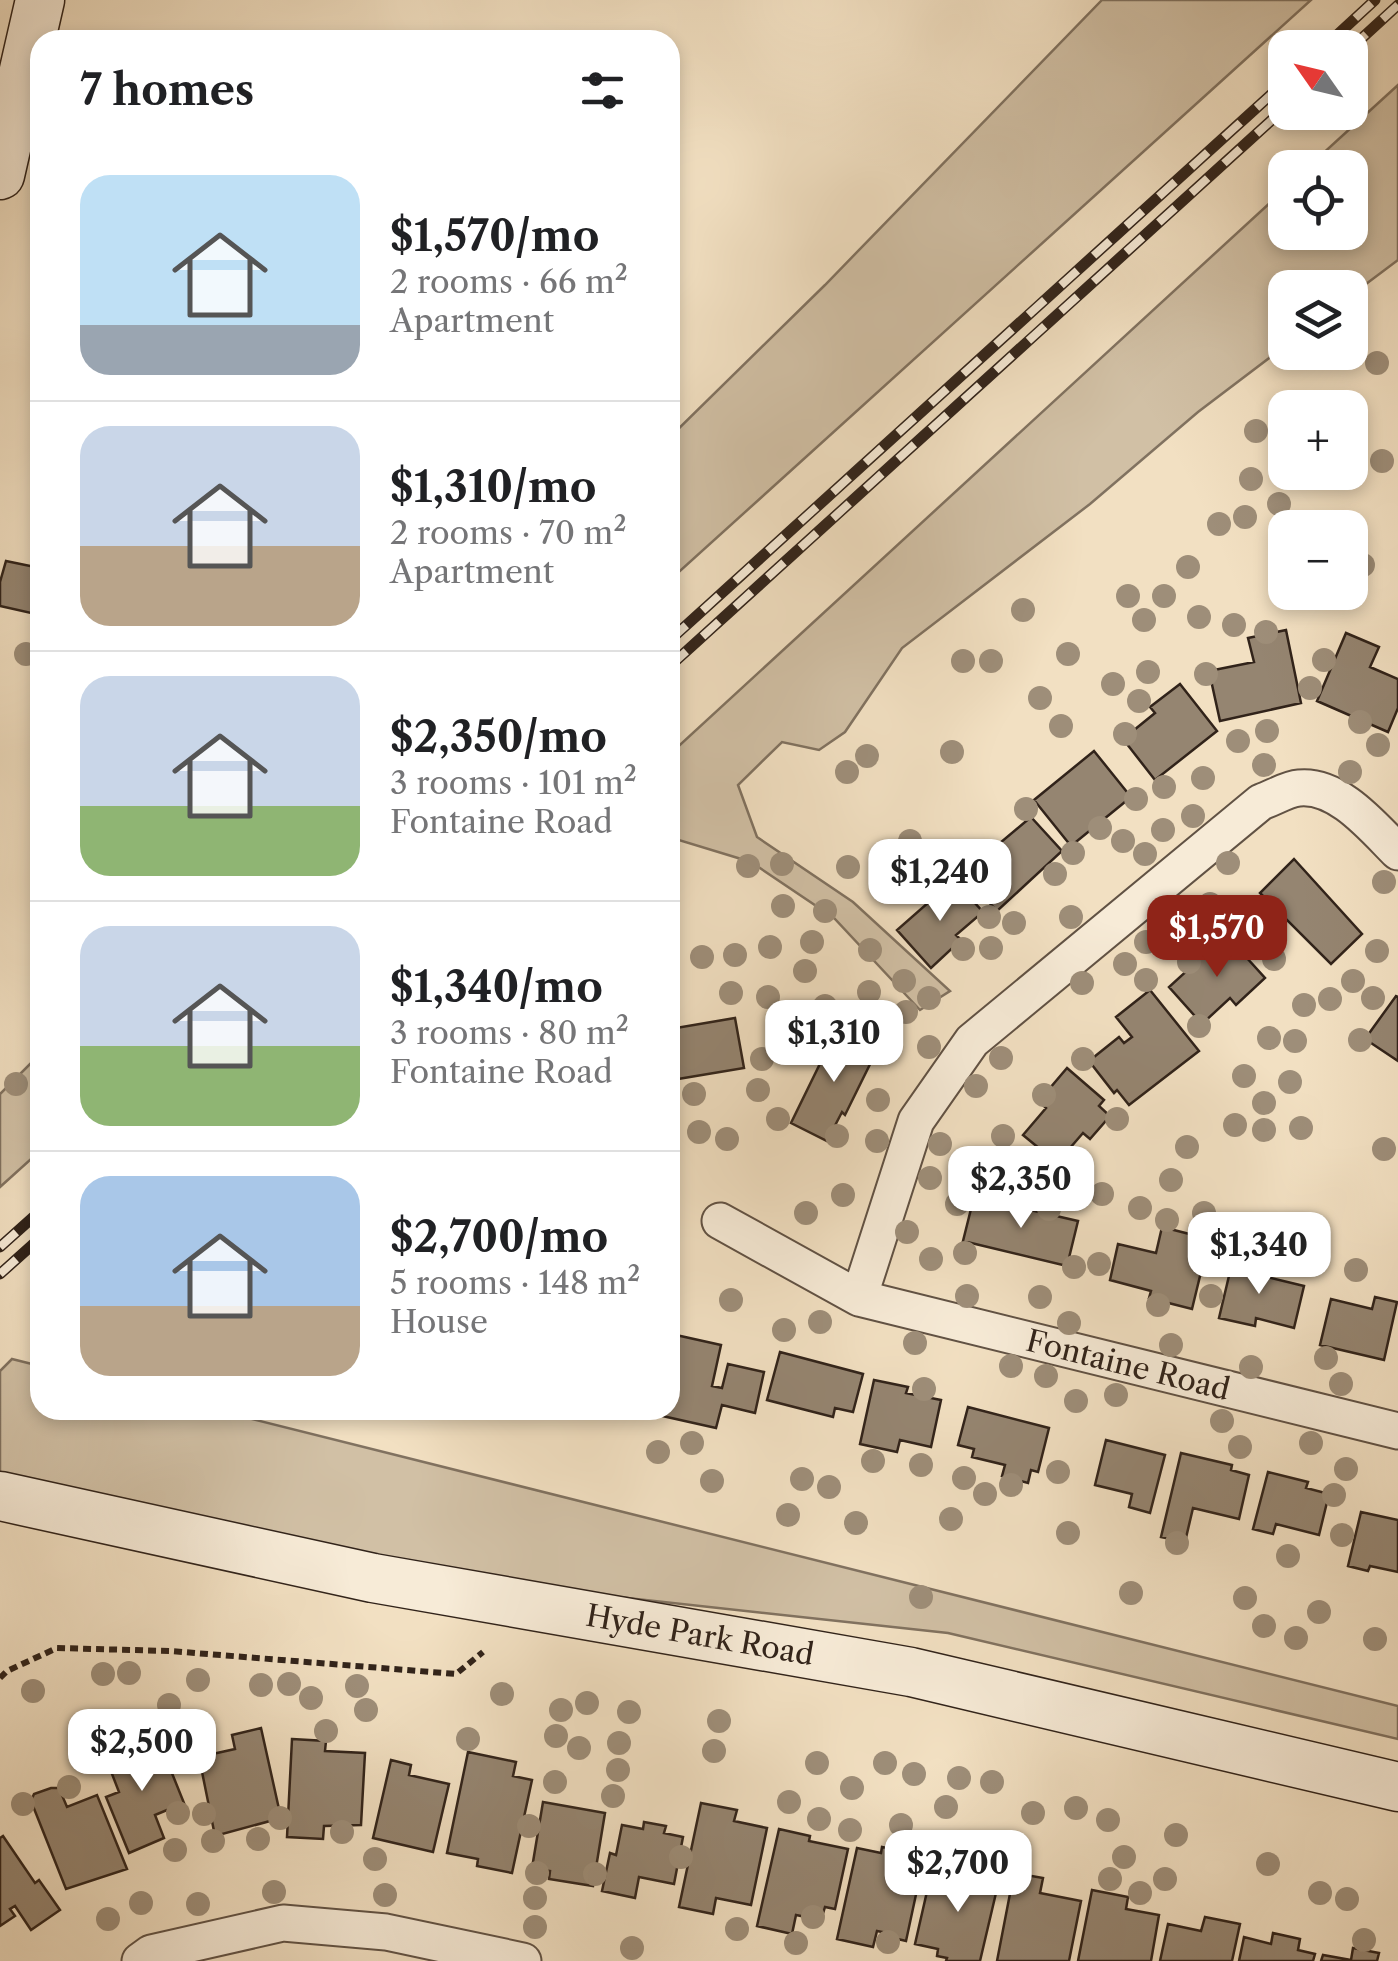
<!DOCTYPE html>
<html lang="en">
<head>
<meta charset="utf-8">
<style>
	:root { --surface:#fff; --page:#f2f2f2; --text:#202124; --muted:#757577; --line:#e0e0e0; --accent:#8f2418 }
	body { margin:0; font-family:"Libre Caslon Text",serif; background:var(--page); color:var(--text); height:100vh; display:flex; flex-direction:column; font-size:38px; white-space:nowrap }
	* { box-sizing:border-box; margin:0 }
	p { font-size:32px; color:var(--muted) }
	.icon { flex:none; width:55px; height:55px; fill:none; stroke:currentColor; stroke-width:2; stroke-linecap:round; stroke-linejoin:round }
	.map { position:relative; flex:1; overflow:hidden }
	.sheet { position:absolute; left:30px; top:30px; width:650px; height:1390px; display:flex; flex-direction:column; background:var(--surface); border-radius:30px; box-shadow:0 5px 15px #0003 }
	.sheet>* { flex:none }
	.needle { width:65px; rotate:304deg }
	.controls { position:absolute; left:1268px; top:30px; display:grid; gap:20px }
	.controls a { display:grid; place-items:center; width:100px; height:100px; border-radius:20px; background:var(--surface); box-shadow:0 5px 15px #0003; font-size:50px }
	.price { position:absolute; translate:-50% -85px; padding:0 22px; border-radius:20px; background:#fff; color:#222; font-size:32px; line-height:65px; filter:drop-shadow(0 2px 5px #0008) }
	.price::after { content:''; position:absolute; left:50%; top:60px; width:30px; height:22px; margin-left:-15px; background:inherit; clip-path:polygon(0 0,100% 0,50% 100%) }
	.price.active { background:var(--accent); color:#fff }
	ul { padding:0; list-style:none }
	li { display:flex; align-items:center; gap:30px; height:250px; padding:0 50px }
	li+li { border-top:2px solid var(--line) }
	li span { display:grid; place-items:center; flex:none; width:280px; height:200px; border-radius:30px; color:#555 }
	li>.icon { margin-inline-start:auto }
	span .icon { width:120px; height:120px; fill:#fffc; stroke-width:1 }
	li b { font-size:42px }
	h2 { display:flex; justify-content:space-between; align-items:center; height:120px; padding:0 50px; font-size:42px }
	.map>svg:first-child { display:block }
	.green { fill:#d1c0a5; stroke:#817260; stroke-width:2.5 }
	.building { fill:#958571; stroke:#31231a; stroke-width:2.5 }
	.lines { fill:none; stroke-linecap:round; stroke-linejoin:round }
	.street-casing { stroke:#615244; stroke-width:39 }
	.secondary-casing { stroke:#31231a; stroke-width:51 }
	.path { stroke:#31231a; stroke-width:6; stroke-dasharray:8 5; stroke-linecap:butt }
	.street { stroke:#f7ebd7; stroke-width:35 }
	.secondary { stroke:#f7ebd7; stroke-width:48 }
	.rail-casing { stroke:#31231a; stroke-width:11 }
	.rail { stroke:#f7ebd7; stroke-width:8; stroke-dasharray:22; stroke-linecap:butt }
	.tree { fill:#9e8e79 }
	.labels { text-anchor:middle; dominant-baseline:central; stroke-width:9; stroke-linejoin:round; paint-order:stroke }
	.street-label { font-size:30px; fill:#31231a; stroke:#f7ebd7 }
</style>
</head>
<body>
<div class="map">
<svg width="1398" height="1961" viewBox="0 0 1398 1961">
	<rect width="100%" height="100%" fill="#f2e0c2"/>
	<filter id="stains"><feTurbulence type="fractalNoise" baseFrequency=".002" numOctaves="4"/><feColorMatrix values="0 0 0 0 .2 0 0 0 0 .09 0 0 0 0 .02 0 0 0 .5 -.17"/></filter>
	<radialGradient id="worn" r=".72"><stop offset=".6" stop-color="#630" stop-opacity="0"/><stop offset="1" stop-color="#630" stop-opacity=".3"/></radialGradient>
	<path class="green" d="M1102,0H1311L670,580V437L825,285Z
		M1398,85V260L1350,296V288H1285V346L1198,412L1090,504L902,648L845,732L819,750L782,742L738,785L757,837L853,902L950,991L920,1010L834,918L751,862L679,840L670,844V754L1285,189V232H1350V168L1308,167Z
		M40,1054V1151L0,1187V1094Z
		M12,1359L40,1366V1410H216L1398,1706V1739L948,1633L609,1596L280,1547L0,1482V1371Z"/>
	<path class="building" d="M6,561L40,568V615L0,606V582Z
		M1286,630L1301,703L1220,721L1209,671L1254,662L1248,638Z
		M1346,633L1379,647L1370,667L1398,679V708L1388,732L1317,701Z
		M1180,684L1217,731L1155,780L1123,739L1155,713L1150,707Z
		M1094,751L1131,797L1071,846L1034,800Z
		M1031,817L1062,851L997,911L963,874Z
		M1294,859L1362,934L1331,964L1260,893Z
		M954,880L983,912L956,935L961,940L931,968L897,930Z
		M1226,935L1265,978L1236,1005L1230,998L1202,1024L1169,987Z
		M1150,990L1199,1051L1129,1105L1117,1090L1114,1093L1089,1061L1119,1037L1124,1043L1132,1037L1116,1017Z
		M1396,996L1398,997V1061L1365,1039Z
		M735,1018L744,1068L672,1080L670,1029Z
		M837,1029L877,1050L845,1115L842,1112L827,1141L791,1123Z
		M1067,1068L1104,1100L1099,1106L1110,1116L1090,1139L1083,1133L1057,1163L1023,1135L1046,1108L1039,1101Z
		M974,1197L1078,1221L1067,1266L963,1241Z
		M1162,1227L1209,1239L1192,1309L1149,1298L1151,1291L1110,1280L1118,1244L1156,1253Z
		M1233,1259L1265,1268L1263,1276L1304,1286L1294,1328L1256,1318L1255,1326L1219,1318Z
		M1375,1297L1397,1302L1384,1360L1320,1345L1331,1299L1372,1309Z
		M676,1335L721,1345L712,1386L722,1388L728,1364L764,1372L755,1413L722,1405L716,1428L658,1415L659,1410H670V1362Z
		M780,1352L863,1374L853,1412L835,1408L833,1417L767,1400Z
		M874,1380L908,1387L906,1393L941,1400L931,1447L900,1440L897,1452L860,1444Z
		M968,1407L1049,1428L1038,1472L1031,1470L1028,1483L1002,1476L1005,1465L972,1457L974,1449L958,1445Z
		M1106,1440L1165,1455L1150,1513L1129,1507L1132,1494L1095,1485Z
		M1181,1453L1232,1465L1231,1470L1249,1475L1239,1519L1193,1508L1185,1542L1161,1537Z
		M1268,1472L1308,1482L1306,1488L1329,1494L1319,1535L1276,1524L1273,1534L1253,1529Z
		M1361,1512L1398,1520V1572L1370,1566L1368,1571L1348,1566Z
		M261,1728L281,1818L215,1836L199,1757L235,1749L232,1735Z
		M292,1739L326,1741L325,1751L365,1753L361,1825L324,1826L323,1839L287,1837Z
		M159,1741L184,1803L155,1815L164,1838L129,1853L106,1797L119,1792L107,1761L140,1742L142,1749Z
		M468,1752L516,1762L513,1776L532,1780L512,1873L477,1866L478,1859L447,1853Z
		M391,1760L411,1765L409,1775L449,1784L433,1852L373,1838Z
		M51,1788H59L67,1807L97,1795L127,1869L66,1889L31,1801L34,1794Z
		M543,1802L605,1813L593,1886L549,1879L550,1871L532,1868Z
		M701,1803L737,1810L734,1821L767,1828L751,1905L716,1898L713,1914L679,1907Z
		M644,1822L666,1826L664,1833L683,1837L674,1884L639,1877L635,1898L602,1891L610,1853L616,1855L622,1825L643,1829Z
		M779,1829L810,1836L809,1841L848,1849L835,1909L825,1907L821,1920L796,1915L792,1934L757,1926Z
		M3,1836L35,1883L39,1880L60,1910L31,1930L15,1906L10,1909L15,1916L0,1926V1838Z
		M882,1847L910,1853L909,1859L923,1862L906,1941L881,1935L882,1932L877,1931L873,1947L837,1939L857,1848L881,1853Z
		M964,1868L1000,1876L980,1961H946L947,1958L937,1956L938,1949L915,1944L931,1874L961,1880Z
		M1014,1873L1043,1878L1040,1893L1081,1901L1069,1961H997Z
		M1092,1890L1128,1897L1126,1909L1159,1915L1151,1961H1078Z
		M1205,1917L1240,1924L1232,1961H1160L1168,1924L1201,1931Z
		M1273,1933L1300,1939L1298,1950L1315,1954L1313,1961H1239L1244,1937L1271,1944Z
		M1353,1948L1379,1953L1377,1961H1321L1323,1955L1351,1960Z"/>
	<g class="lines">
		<g class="street-casing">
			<path id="street" d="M720,1221L859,1298L1398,1431
				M859,1298L916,1121L972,1041L1261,802C1273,798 1287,789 1299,788C1338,784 1373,827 1398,852
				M140,1961L151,1953L283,1923L386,1932L523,1961"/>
		</g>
		<g class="secondary-casing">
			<path id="secondary" d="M0,175L40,0
				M0,1496L373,1578L911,1672L1398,1787"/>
		</g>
		<path class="path" d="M0,1678L7,1671L57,1648L170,1651L456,1674L483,1652"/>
		<use href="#street" class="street"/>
		<use href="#secondary" class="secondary"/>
		<g class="rail-casing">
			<path id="rail" d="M1323,48L1375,0
				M1350,49L1398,5
				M670,640L1285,82
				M670,666L1285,108
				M0,1247L40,1211
				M0,1274L40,1238"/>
		</g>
		<use href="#rail" class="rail"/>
	</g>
	<g class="tree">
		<circle cx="1377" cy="363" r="12"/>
		<circle cx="1256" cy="431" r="12"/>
		<circle cx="1382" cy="461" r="12"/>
		<circle cx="1251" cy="479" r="12"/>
		<circle cx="1279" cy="504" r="12"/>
		<circle cx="1245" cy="517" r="12"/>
		<circle cx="1219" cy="524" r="12"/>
		<circle cx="1363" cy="565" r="12"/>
		<circle cx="1188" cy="567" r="12"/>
		<circle cx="1128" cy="596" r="12"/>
		<circle cx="1164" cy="596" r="12"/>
		<circle cx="1023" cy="610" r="12"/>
		<circle cx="1199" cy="617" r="12"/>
		<circle cx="1144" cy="620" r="12"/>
		<circle cx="1234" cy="625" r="12"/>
		<circle cx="1266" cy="632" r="12"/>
		<circle cx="26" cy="654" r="12"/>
		<circle cx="1068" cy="654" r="12"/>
		<circle cx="1324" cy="660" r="12"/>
		<circle cx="963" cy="661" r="12"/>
		<circle cx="991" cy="661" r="12"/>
		<circle cx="1148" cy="672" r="12"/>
		<circle cx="1206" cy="674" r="12"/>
		<circle cx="1113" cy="684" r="12"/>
		<circle cx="1310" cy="688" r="12"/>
		<circle cx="1040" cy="698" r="12"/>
		<circle cx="1139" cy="701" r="12"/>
		<circle cx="1360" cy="722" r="12"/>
		<circle cx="1061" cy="726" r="12"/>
		<circle cx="1267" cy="731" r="12"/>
		<circle cx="1125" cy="734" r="12"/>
		<circle cx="1238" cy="741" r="12"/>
		<circle cx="1378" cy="745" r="12"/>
		<circle cx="952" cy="752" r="12"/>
		<circle cx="867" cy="756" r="12"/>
		<circle cx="1264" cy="765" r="12"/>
		<circle cx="847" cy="772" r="12"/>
		<circle cx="1350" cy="772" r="12"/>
		<circle cx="1203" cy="778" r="12"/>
		<circle cx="1164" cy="787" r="12"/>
		<circle cx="1136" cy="799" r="12"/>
		<circle cx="1026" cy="809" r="12"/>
		<circle cx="1193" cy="816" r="12"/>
		<circle cx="1100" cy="828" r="12"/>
		<circle cx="1163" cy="830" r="12"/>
		<circle cx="910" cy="841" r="12"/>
		<circle cx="1123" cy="841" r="12"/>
		<circle cx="1073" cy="853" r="12"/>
		<circle cx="1145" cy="854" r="12"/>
		<circle cx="1228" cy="863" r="12"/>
		<circle cx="782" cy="864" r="12"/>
		<circle cx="748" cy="866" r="12"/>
		<circle cx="848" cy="867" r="12"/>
		<circle cx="1055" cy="874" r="12"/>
		<circle cx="1384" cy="882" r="12"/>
		<circle cx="1210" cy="904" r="12"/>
		<circle cx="783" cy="906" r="12"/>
		<circle cx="825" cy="911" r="12"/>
		<circle cx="989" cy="917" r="12"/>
		<circle cx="1071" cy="917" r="12"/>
		<circle cx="1014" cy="923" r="12"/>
		<circle cx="812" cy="942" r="12"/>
		<circle cx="1146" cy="942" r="12"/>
		<circle cx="770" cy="947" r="12"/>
		<circle cx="991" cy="948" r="12"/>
		<circle cx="963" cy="949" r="12"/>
		<circle cx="870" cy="950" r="12"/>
		<circle cx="1377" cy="951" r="12"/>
		<circle cx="735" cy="955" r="12"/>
		<circle cx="702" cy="957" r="12"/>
		<circle cx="1274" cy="959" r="12"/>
		<circle cx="1189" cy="962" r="12"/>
		<circle cx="1125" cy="964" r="12"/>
		<circle cx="805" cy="971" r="12"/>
		<circle cx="1146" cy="980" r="12"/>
		<circle cx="904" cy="981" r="12"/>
		<circle cx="1353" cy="981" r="12"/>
		<circle cx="1082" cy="983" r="12"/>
		<circle cx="869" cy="992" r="12"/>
		<circle cx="731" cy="993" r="12"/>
		<circle cx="768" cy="997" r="12"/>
		<circle cx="929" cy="998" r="12"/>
		<circle cx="1373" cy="998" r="12"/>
		<circle cx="1330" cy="999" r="12"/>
		<circle cx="1304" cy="1005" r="12"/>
		<circle cx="825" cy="1006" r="12"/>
		<circle cx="906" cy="1012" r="12"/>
		<circle cx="1199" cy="1026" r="12"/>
		<circle cx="1269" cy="1038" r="12"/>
		<circle cx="1360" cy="1040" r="12"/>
		<circle cx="1295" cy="1041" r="12"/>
		<circle cx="929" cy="1047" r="12"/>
		<circle cx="1001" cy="1058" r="12"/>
		<circle cx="762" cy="1059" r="12"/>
		<circle cx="1083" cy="1059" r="12"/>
		<circle cx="1244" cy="1076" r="12"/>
		<circle cx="1290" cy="1082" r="12"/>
		<circle cx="16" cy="1084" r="12"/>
		<circle cx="976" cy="1086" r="12"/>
		<circle cx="758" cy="1090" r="12"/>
		<circle cx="694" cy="1094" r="12"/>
		<circle cx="1044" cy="1095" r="12"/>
		<circle cx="878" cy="1100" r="12"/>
		<circle cx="1264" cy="1103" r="12"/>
		<circle cx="778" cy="1119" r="12"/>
		<circle cx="1117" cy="1119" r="12"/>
		<circle cx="1235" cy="1125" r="12"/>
		<circle cx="1301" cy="1128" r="12"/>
		<circle cx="1264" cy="1130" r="12"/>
		<circle cx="699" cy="1132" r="12"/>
		<circle cx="837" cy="1136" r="12"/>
		<circle cx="1003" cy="1136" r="12"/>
		<circle cx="727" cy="1139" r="12"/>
		<circle cx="877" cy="1141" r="12"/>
		<circle cx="940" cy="1144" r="12"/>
		<circle cx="1187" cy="1147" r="12"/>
		<circle cx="1384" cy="1149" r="12"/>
		<circle cx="988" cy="1161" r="12"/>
		<circle cx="930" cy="1178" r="12"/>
		<circle cx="1074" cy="1179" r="12"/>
		<circle cx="1171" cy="1180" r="12"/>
		<circle cx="1102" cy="1194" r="12"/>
		<circle cx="843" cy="1195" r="12"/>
		<circle cx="957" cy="1204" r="12"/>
		<circle cx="1140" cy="1208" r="12"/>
		<circle cx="1049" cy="1209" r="12"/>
		<circle cx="806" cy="1213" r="12"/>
		<circle cx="1204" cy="1213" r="12"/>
		<circle cx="1167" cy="1220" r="12"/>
		<circle cx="1276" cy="1224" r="12"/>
		<circle cx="907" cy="1232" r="12"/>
		<circle cx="1243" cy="1233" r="12"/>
		<circle cx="965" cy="1253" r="12"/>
		<circle cx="931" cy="1259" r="12"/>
		<circle cx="1099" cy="1264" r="12"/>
		<circle cx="1074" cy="1267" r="12"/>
		<circle cx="1356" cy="1270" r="12"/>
		<circle cx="967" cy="1296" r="12"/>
		<circle cx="1211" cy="1296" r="12"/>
		<circle cx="1040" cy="1297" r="12"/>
		<circle cx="731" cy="1300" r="12"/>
		<circle cx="1158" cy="1305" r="12"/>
		<circle cx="820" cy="1322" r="12"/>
		<circle cx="1069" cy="1323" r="12"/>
		<circle cx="784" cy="1330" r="12"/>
		<circle cx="915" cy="1343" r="12"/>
		<circle cx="1171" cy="1345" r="12"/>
		<circle cx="1326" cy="1358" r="12"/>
		<circle cx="1011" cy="1366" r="12"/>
		<circle cx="1251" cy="1367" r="12"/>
		<circle cx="1046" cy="1376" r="12"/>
		<circle cx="1341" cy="1384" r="12"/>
		<circle cx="924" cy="1389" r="12"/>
		<circle cx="1116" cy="1395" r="12"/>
		<circle cx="1076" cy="1401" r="12"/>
		<circle cx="1222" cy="1421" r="12"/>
		<circle cx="692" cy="1443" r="12"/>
		<circle cx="1311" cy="1443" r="12"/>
		<circle cx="1240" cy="1447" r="12"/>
		<circle cx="658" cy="1452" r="12"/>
		<circle cx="873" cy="1461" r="12"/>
		<circle cx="921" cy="1465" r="12"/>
		<circle cx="1346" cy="1469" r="12"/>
		<circle cx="1058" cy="1472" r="12"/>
		<circle cx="964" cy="1478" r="12"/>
		<circle cx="802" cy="1479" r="12"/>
		<circle cx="712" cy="1481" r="12"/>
		<circle cx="1011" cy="1485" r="12"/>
		<circle cx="829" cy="1487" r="12"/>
		<circle cx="985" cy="1494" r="12"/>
		<circle cx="1334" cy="1495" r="12"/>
		<circle cx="788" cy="1515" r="12"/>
		<circle cx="951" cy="1519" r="12"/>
		<circle cx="856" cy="1523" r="12"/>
		<circle cx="1068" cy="1533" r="12"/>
		<circle cx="1342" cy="1535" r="12"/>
		<circle cx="1177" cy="1543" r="12"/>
		<circle cx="1288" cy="1556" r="12"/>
		<circle cx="1131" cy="1593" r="12"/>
		<circle cx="921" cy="1597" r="12"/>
		<circle cx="1245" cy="1598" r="12"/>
		<circle cx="1319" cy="1612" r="12"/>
		<circle cx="1264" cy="1626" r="12"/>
		<circle cx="1296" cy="1638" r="12"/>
		<circle cx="1375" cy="1639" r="12"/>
		<circle cx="129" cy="1673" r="12"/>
		<circle cx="103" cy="1674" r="12"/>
		<circle cx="198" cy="1680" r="12"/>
		<circle cx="289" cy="1684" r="12"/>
		<circle cx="261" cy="1685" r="12"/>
		<circle cx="357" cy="1686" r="12"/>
		<circle cx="33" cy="1691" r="12"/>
		<circle cx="502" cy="1694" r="12"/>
		<circle cx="311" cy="1698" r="12"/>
		<circle cx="587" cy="1703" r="12"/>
		<circle cx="169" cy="1705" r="12"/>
		<circle cx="366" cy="1710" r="12"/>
		<circle cx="561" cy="1710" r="12"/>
		<circle cx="629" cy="1712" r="12"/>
		<circle cx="719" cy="1721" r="12"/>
		<circle cx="326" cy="1731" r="12"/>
		<circle cx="556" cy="1736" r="12"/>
		<circle cx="468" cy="1739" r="12"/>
		<circle cx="619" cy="1743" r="12"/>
		<circle cx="579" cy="1748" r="12"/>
		<circle cx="714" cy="1751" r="12"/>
		<circle cx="817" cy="1763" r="12"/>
		<circle cx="885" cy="1763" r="12"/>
		<circle cx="618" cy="1770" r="12"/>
		<circle cx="914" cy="1774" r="12"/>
		<circle cx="959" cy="1778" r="12"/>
		<circle cx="555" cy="1782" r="12"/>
		<circle cx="992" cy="1782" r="12"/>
		<circle cx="69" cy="1787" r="12"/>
		<circle cx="852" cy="1788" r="12"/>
		<circle cx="613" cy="1796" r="12"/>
		<circle cx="789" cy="1802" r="12"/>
		<circle cx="23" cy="1804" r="12"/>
		<circle cx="946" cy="1807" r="12"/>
		<circle cx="1076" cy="1808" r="12"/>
		<circle cx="178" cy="1813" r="12"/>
		<circle cx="1033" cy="1813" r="12"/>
		<circle cx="204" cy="1814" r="12"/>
		<circle cx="280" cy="1818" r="12"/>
		<circle cx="819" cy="1819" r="12"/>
		<circle cx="1108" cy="1820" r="12"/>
		<circle cx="901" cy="1825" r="12"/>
		<circle cx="529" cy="1826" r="12"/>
		<circle cx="850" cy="1830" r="12"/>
		<circle cx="342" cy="1832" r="12"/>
		<circle cx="1176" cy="1835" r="12"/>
		<circle cx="258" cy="1839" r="12"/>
		<circle cx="213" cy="1841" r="12"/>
		<circle cx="175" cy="1850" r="12"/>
		<circle cx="681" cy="1857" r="12"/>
		<circle cx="1124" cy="1857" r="12"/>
		<circle cx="375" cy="1859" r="12"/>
		<circle cx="1268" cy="1864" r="12"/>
		<circle cx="537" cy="1873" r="12"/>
		<circle cx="595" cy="1874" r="12"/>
		<circle cx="1110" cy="1879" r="12"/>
		<circle cx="1165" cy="1879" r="12"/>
		<circle cx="274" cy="1892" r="12"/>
		<circle cx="1140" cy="1893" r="12"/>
		<circle cx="1320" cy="1893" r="12"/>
		<circle cx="385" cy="1895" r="12"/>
		<circle cx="535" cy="1898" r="12"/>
		<circle cx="1347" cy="1899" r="12"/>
		<circle cx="141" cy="1903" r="12"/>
		<circle cx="198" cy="1904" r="12"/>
		<circle cx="813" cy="1917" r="12"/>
		<circle cx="108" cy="1919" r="12"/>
		<circle cx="535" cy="1927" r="12"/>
		<circle cx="737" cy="1929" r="12"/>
		<circle cx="1364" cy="1940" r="12"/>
		<circle cx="888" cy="1942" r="12"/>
		<circle cx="796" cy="1943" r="12"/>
		<circle cx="632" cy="1948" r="12"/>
	</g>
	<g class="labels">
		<g class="street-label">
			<text transform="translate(1128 1365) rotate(14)">Fontaine Road</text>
			<text transform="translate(700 1635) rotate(10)">Hyde Park Road</text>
		</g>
	</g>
	<rect width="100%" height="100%" filter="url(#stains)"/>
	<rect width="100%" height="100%" fill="url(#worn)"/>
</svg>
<div class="controls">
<a><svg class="needle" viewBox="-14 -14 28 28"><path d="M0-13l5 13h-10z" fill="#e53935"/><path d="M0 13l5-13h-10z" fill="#757577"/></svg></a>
<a><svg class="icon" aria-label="locate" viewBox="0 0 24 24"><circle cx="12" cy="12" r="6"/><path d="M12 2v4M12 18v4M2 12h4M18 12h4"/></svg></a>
<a><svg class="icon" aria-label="layers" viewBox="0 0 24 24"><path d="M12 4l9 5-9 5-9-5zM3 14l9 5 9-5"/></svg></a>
<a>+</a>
<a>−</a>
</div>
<b class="price" style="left:940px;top:924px">$1,240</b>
<b class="price active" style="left:1217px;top:980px">$1,570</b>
<b class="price" style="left:834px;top:1085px">$1,310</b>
<b class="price" style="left:1021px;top:1231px">$2,350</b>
<b class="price" style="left:1259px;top:1297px">$1,340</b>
<b class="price" style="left:142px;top:1794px">$2,500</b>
<b class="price" style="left:958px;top:1915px">$2,700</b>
<section class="sheet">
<h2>7 homes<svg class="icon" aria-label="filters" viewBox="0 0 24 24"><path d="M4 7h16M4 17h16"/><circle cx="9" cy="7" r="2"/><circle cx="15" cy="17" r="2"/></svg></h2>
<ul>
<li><span style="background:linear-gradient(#bfe0f5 75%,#9aa5b1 0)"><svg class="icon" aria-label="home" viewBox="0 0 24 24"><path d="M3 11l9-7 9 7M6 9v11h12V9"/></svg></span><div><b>$1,570/mo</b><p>2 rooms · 66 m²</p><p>Apartment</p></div></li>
<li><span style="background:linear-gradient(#c9d6e8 60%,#b9a48a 0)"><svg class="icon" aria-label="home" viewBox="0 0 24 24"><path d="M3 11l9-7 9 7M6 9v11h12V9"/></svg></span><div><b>$1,310/mo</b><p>2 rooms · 70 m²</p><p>Apartment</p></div></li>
<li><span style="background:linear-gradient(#c9d6e8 65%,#8fb573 0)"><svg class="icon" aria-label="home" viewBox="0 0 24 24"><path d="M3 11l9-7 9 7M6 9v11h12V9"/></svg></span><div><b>$2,350/mo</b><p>3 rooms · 101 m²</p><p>Fontaine Road</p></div></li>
<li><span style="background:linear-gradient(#c9d6e8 60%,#8fb573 0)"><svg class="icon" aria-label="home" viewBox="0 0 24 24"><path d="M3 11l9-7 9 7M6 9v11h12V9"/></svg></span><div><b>$1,340/mo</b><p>3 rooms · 80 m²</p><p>Fontaine Road</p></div></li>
<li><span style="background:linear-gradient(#a9c7e8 65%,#b9a48a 0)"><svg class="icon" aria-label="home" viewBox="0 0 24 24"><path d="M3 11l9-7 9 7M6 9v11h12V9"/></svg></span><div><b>$2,700/mo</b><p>5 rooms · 148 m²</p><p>House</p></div></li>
</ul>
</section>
</div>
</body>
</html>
